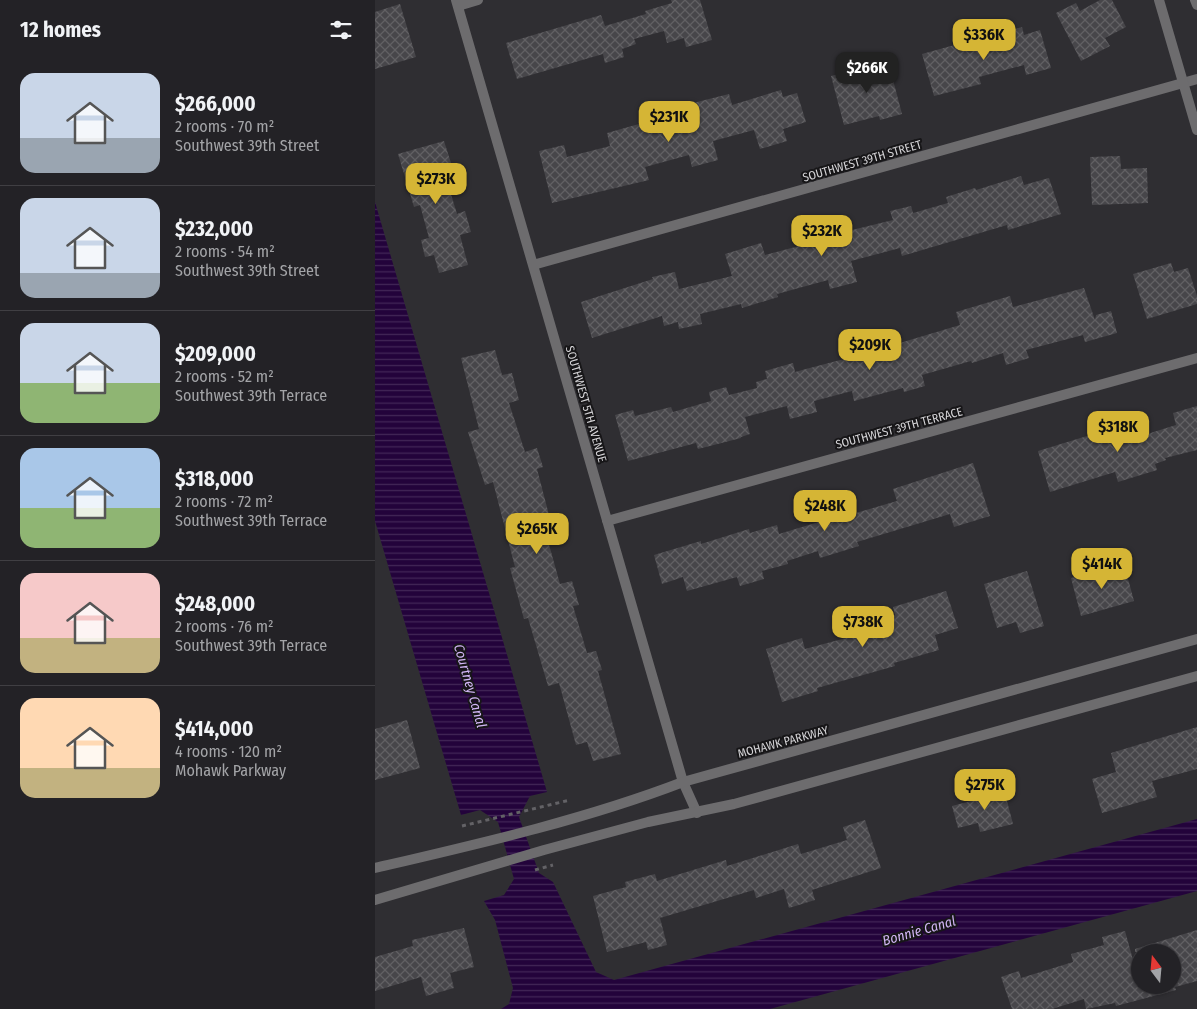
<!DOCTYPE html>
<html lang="en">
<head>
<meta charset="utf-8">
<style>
	:root { --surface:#232226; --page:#2f2f32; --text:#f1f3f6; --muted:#a3a4a7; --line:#403f43; --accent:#d5b535 }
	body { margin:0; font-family:"Fira Sans Condensed",sans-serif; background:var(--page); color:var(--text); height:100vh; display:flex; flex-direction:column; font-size:19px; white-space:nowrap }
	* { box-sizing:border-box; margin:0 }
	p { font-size:16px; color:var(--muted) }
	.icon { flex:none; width:28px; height:28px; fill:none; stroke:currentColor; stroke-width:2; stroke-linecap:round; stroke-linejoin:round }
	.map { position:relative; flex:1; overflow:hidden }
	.drawer { display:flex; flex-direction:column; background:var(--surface); width:375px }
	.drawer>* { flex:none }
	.needle { width:32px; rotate:344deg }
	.controls { position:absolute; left:756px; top:944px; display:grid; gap:10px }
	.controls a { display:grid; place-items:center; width:50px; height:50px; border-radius:50%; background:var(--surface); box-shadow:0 1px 4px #0004,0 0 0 1px var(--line); font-size:25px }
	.price { position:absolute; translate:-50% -42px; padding:0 11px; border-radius:10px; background:var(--accent); color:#111; font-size:16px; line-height:32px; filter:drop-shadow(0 1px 2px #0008) }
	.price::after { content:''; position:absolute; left:50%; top:30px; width:15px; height:11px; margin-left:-8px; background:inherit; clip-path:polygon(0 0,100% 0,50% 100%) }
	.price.on { background:#222; color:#fff }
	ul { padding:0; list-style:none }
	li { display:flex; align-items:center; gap:15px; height:125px; padding:0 20px }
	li+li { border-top:1px solid var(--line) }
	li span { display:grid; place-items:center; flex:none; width:140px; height:100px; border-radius:15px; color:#555 }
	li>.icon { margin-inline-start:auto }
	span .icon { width:60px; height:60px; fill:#fffc; stroke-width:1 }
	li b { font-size:21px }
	h2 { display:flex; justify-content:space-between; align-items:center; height:60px; padding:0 20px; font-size:21px }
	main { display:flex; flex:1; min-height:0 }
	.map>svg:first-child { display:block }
	.water { fill:url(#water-rules) }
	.building { fill:url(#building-cross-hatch) }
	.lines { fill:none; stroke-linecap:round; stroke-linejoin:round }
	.path { stroke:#636266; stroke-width:3; stroke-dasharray:4 4; stroke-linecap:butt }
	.minor { stroke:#6d6c6e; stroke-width:10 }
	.tertiary { stroke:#6d6c6e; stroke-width:10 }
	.labels { text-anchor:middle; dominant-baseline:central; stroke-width:4; stroke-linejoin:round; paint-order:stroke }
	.street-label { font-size:12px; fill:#d5d4d7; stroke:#171618 }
	.water-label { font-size:14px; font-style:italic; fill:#d1b5f4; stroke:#171618 }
</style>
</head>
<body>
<main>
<section class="drawer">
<h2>12 homes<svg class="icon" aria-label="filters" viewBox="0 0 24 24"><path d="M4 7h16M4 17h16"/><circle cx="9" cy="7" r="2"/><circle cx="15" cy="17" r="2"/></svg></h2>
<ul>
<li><span style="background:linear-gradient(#c9d6e8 65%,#9aa5b1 0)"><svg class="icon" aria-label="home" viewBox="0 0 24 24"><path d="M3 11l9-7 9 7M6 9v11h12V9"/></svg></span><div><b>$266,000</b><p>2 rooms · 70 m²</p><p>Southwest 39th Street</p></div></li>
<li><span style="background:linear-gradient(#c9d6e8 75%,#9aa5b1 0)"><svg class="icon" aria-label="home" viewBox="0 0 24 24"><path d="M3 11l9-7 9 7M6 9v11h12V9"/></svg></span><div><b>$232,000</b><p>2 rooms · 54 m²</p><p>Southwest 39th Street</p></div></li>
<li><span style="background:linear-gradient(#c9d6e8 60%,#8fb573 0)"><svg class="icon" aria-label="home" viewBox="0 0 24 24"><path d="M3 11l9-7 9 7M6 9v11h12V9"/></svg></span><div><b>$209,000</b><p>2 rooms · 52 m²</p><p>Southwest 39th Terrace</p></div></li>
<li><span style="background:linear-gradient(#a9c7e8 60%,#8fb573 0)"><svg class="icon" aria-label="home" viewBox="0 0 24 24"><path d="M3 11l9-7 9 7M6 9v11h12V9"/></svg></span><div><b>$318,000</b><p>2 rooms · 72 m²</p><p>Southwest 39th Terrace</p></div></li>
<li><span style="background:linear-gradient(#f6c9c9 65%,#c2b280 0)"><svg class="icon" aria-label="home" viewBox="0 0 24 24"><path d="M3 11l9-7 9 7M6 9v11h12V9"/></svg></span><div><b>$248,000</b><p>2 rooms · 76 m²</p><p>Southwest 39th Terrace</p></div></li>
<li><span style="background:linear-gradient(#ffd9b3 70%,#c2b280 0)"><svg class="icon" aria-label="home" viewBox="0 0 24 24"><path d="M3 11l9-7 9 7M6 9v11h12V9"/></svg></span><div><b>$414,000</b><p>4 rooms · 120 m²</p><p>Mohawk Parkway</p></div></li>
</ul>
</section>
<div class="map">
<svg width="822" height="1009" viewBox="0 0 822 1009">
	<defs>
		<pattern id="water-rules" width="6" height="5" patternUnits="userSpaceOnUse" patternTransform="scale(1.25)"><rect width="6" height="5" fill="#23033b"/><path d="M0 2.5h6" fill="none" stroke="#422757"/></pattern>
		<pattern id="building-cross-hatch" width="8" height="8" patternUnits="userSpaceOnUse" patternTransform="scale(1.25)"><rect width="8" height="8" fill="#47464a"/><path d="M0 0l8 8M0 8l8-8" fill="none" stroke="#616063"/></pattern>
	</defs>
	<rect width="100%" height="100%" fill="#2f2e32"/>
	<path class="water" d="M0,202L172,792L155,796L144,817L164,873L178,882L221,972L239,980L822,819V891L395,1009H126L134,1004L138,988L120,920L109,901L129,895L139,879L123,822L105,810L86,815L0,521Z"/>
	<path class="building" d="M296,0H325L337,40L311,47L309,38L292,43L289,31L259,39L261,44L247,49L249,57L230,63L228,54L142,79L131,43L226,15L230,26L271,14L270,11L297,3Z
		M725,0H737L751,27L730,38L735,46L706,61L681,13L701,3L705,11Z
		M25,4L41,57L0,69V12Z
		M647,27L649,35L665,30L676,68L651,75L649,65L604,77L606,84L559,96L547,54L594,41L597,51L632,41L630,32Z
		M513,61L527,114L505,120L504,116L469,125L456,76Z
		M406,90L408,97L422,93L431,122L408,129L412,141L385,149L379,130L338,141L343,160L317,167L314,155L270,167L274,180L177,203L164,151L189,145L192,157L235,146L232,133L303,113L302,107L354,94L357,105Z
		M69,141L76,163L67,165L82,214L90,211L96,232L85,235L93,265L64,273L59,255L50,257L46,240L54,238L45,205L39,207L23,154Z
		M745,156L746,169L772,168L773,203L717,205L715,157Z
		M646,176L649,185L674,178L686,214L633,230L632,225L527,256L525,248L476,261L482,282L455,289L453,280L402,294L403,297L367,308L366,304L325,314L327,324L304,329L303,322L289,326L287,316L217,338L206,302L278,279L277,277L300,272L304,289L357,276L350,254L386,243L390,255L443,241L440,232L467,225L469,232L518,220L515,211L536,206L538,213L573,203L571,197L600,188L601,190Z
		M796,263L799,272L813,268L822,296V304L772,319L758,274Z
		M709,288L720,320L721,315L736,311L742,333L710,342L708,335L651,350L654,358L631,365L628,353L597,363L596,361L547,375L550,386L529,392L528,388L479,401L477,391L439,401L442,412L415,419L412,406L370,417L375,434L366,437V438L323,449L321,443L253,461L240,415L258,410L260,416L296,407L298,412L336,401L334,392L351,387L354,395L382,388L381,382L392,379L390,371L418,363L420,372L431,369L473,358L470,348L495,341L498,351L585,325L581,312L635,296L638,307Z
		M120,350L127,375L137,373L144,400L134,403L150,452L162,448L168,467L162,469L174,515L181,513L188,537L173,541L185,584L197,581L204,605L198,606L212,653L221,651L227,670L223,671L246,754L218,761L212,742L201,745L184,683L173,686L153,618L149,619L135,568L140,567L118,482L110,485L93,432L104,429L86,358Z
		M822,406V450L790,458L791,460L780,464L782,470L743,482L740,472L675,492L663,451L748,425L753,440L801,425L798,413Z
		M598,463L615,516L579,527L575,514L482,542L484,546L445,558L443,551L412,561L413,564L387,571L389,579L365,586L362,577L312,591L308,577L287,584L279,555L326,541V544L374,529L375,533L402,525L404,534L447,521L444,510L470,501L474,515L522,501L518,489Z
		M749,564L759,601L706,616L696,578Z
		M652,571L669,626L645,633L641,622L622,628L609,584Z
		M571,591L583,628L560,635L564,650L519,663L520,666L442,688L443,691L407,702L391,649L427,638L430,649L482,635L479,626L520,615L518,607Z
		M32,720L45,768L0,780V729Z
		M822,727V769L777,781L782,797L727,813L717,779L741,772L736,753Z
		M628,786L638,824L605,832L603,823L583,828L577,806L600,800L598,793Z
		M490,820L506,868L437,890L440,900L414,908L409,889L381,898L379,890L285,918L292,945L273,950L271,942L232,952L218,896L251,887L250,882L280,874L282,881L351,860L352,866L423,844L426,854L472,840L468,827Z
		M89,928L99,967L75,973L79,988L51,996L46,977L0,991V957L38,946L37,940Z
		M822,930V981L800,987L801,990L741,1006L740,1003L711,1009L709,999L677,1009H637L626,977L644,971L646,978L698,962L696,954L729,945L727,937L750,931L765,985H798V952H760V949Z"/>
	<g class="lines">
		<path class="path" d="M87,826L195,800
			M160,870L178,865"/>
		<path class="minor" d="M81,0L308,782L322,813
			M83,6L103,0
			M158,265L822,79
			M232,521L822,358"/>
		<path class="tertiary" d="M784,0L822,130
			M820,0L822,5
			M0,868C103,844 209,820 308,782L822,639
			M0,900L169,850L273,822L359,804L822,676"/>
	</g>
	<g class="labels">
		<g class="street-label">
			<text transform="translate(487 161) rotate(-16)">SOUTHWEST 39TH STREET</text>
			<text transform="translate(211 404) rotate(74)">SOUTHWEST 5TH AVENUE</text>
			<text transform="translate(524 428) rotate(-15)">SOUTHWEST 39TH TERRACE</text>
			<text transform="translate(408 742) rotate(-15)">MOHAWK PARKWAY</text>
		</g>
		<g class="water-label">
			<text transform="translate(95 686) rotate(74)">Courtney Canal</text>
			<text transform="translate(544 931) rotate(-16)">Bonnie Canal</text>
		</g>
	</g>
</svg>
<div class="controls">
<a><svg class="needle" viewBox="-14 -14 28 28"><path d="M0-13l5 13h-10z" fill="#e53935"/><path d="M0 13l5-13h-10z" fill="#a3a4a7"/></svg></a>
</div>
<b class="price" style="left:609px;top:61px">$336K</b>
<b class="price on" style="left:492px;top:94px">$266K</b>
<b class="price" style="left:294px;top:143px">$231K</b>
<b class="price" style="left:61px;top:205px">$273K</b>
<b class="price" style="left:447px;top:257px">$232K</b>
<b class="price" style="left:495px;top:371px">$209K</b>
<b class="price" style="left:743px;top:453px">$318K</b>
<b class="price" style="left:450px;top:532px">$248K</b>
<b class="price" style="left:162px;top:555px">$265K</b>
<b class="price" style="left:727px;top:590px">$414K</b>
<b class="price" style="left:488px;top:648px">$738K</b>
<b class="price" style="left:610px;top:811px">$275K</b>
</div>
</main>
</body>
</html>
